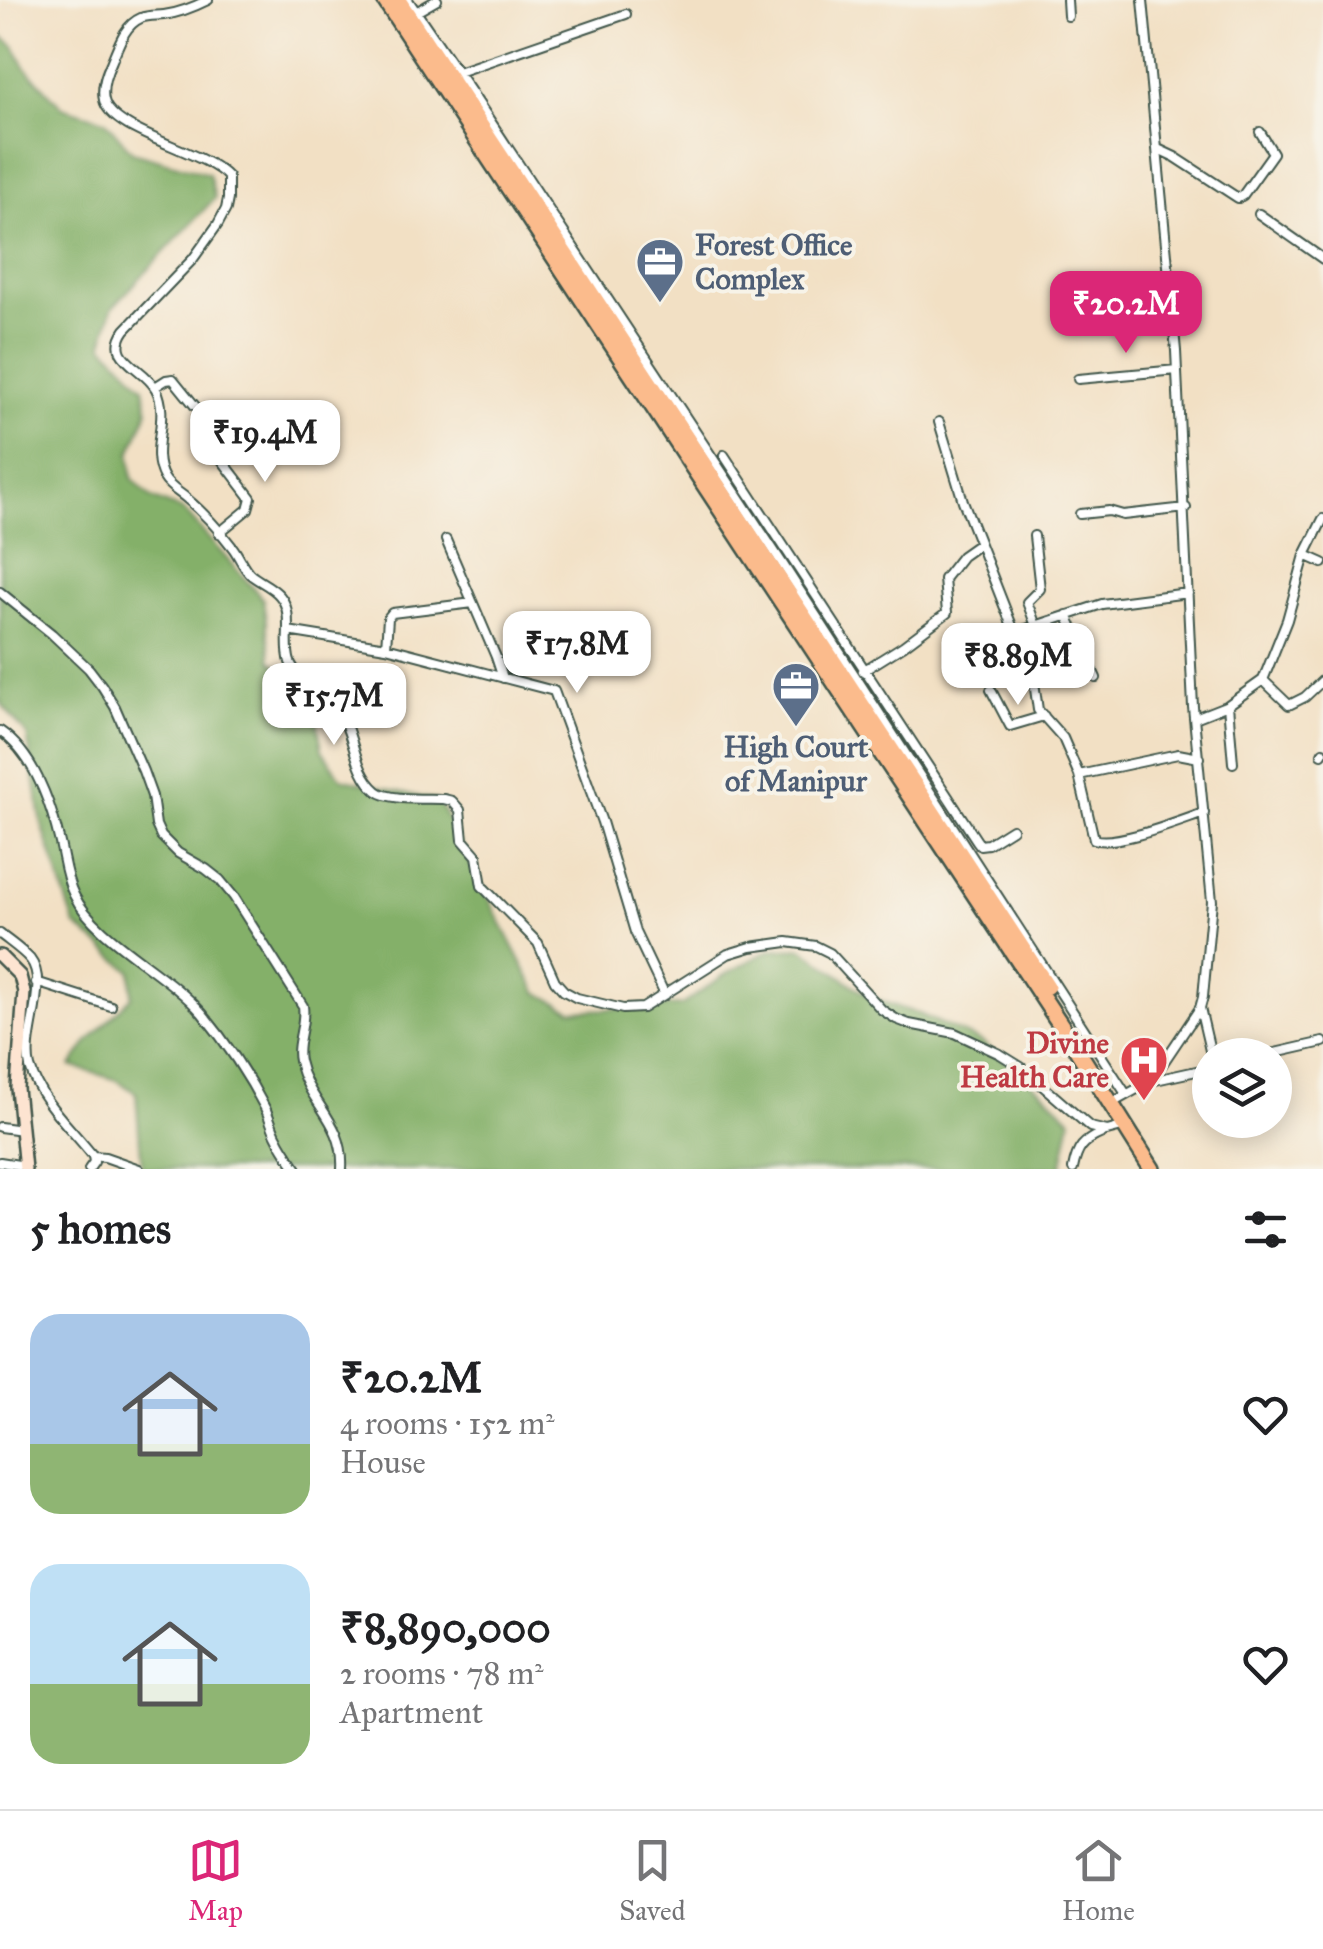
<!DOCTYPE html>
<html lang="en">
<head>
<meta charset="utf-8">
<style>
	:root { --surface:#fff; --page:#f6f6f6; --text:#202124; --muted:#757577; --line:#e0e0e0; --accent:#db2777 }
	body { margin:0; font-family:"IM FELL Great Primer",serif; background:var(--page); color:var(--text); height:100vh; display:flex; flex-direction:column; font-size:38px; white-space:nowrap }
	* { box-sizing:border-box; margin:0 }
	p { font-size:32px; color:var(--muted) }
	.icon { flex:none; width:55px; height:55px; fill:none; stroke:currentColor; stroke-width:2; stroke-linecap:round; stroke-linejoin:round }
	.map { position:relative; height:1169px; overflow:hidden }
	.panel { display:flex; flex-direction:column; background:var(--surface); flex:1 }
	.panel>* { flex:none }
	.buttons { position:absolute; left:1192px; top:1038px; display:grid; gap:20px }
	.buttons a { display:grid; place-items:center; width:100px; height:100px; border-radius:50%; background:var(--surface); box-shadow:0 5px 25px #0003; font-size:50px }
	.price { position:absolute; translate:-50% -85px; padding:0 22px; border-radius:20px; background:#fff; color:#222; font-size:32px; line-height:65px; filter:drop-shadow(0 2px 5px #0008) }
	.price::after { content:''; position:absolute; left:50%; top:60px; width:30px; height:22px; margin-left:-15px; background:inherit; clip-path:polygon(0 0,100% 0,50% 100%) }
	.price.on { background:var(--accent); color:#fff }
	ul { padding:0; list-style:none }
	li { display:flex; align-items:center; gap:30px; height:250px; padding:0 30px }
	li span { display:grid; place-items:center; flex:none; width:280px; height:200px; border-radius:30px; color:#555 }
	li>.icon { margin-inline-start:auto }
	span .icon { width:120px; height:120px; fill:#fffc; stroke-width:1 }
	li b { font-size:42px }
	h2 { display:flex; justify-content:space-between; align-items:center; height:120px; padding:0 30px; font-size:42px }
	.menu { display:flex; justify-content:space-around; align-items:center; height:140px; border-top:2px solid var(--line); background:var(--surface); font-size:28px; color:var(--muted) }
	.menu a { display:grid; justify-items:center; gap:5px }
	.menu .on { color:var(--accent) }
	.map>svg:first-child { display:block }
	.forest { fill:#84b069; stroke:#52764e; stroke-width:2.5 }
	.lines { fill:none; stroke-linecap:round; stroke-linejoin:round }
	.street-casing { stroke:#3f554a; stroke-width:12 }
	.secondary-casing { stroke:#3f554a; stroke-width:16 }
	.highway-casing { stroke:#3f554a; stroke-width:20 }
	.street { stroke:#fff; stroke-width:8 }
	.secondary { stroke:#fde4d1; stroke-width:11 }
	.highway { stroke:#fbbb8c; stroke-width:15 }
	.labels { text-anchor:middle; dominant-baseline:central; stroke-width:8; stroke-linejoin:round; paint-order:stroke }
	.service-label { font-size:30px; font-weight:bold; fill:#4e5e75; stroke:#f7f3e8; text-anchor:start }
	.health-label { font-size:30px; font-weight:bold; fill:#be3a42; stroke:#f7f3e8; text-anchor:end }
</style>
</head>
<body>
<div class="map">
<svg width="1323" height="1169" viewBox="0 0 1323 1169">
	<rect width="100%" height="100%" fill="#f7f3e8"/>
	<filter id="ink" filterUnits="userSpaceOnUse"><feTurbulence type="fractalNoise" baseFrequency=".01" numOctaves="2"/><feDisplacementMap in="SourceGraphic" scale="20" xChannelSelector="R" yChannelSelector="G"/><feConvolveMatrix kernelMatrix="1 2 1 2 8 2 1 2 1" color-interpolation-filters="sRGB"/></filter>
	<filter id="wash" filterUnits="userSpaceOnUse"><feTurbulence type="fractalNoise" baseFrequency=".0048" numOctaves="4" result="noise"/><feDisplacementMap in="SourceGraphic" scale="40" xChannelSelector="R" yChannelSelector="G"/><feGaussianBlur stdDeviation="2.25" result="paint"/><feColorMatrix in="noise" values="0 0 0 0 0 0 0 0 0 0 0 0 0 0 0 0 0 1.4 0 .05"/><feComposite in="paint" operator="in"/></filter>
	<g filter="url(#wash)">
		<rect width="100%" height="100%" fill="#f2e0c4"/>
		<path class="forest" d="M0,36L14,46L25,67L62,107L105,120L132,152L209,174L215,198L112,308L103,344L144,387L148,411L130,453L132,478L151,498L184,511L263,599L271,661L301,685L316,713L322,750L341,778L438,801L537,992L573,1011L682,1005L724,975L770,950L802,948L871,998L919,1014L982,1042L1050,1098L1071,1119L1061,1169H142L136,1093L117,1080L71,1066L88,1042L132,996L131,971L75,925L42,825L27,735L0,702Z"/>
	</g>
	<g filter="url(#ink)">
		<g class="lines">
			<g class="street-casing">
				<path id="street" d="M208,0C194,7 179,13 164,15C157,16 148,15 141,18C124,25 118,47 111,63C106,74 101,87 104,100C111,133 204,150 228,177V199L226,209L218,224L193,259L125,330C105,359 143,366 156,389C171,418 148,450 164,478C169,487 179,492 186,498C203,512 220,531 233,548C239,556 243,567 250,574C259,582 272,586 280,596C295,614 283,641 290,662C297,680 327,693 338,710C355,734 353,771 377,791C389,801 427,798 444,799L452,801L460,810L463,840L477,856L482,886L538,943L555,981L564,991L577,998L623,1009L643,1008L728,954L751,947L787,942L816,946L830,953L882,1010L896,1019L909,1024L955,1033L1000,1054L1021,1067L1090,1127L1107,1131L1126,1126
					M408,0L471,92L782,563L1126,1094
					M1067,0L1068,16
					M1143,0L1176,351L1193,707L1212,901L1203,997L1200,1008L1151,1081
					M416,12L437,0
					M458,72L626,14
					M1158,149L1175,157L1238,198L1243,195L1273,153L1260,132
					M1259,214L1323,259
					M1078,379L1177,370
					M155,387L166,380L173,379L195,406
					M939,422L963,501L1034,682L1038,710L1063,738L1079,775L1094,839C1115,847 1180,821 1204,813
					M206,426L222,460L251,498L248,509L219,533
					M724,455L977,841L980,845L988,844L1012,829
					M1080,514L1109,511L1123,515L1186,508
					M1034,536L1040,589L1027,602L1036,626
					M446,540L496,657L503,678
					M1305,555L1323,563
					M0,592L52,634L89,669L102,686L115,707L143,771L152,796L156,825L161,836L178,853L206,869L220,880L234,897L303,1006C306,1025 295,1043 299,1061C308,1104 345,1121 342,1169
					M1067,615L1096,678
					M288,631L386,647L554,691L602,822L635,932L665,995
					M1014,633L1102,604L1188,593
					M386,647L388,618L392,613L473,603
					M863,671L903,646L947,613L944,579L962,556L979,544
					M1263,680L1289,705L1305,697L1323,680
					M991,690L1010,726L1044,716
					M1228,705L1233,763
					M1195,718L1228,705L1263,680L1287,620L1305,555L1323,519
					M0,731C35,755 51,804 60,843C64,860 66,879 74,895C95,939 168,973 202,1013C225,1041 249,1077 265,1108C270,1118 272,1128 277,1137C282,1148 290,1159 297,1169
					M1322,754L1323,752
					M1079,775L1178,754L1199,758
					M0,934C10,942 22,950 30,959C50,984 22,1036 30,1067C40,1101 71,1128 93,1156L94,1162L89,1169
					M36,982L111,1006
					M1200,1008L1211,1055
					M1266,1055L1323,1042
					M1112,1103L1151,1081L1210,1068
					M0,1127L22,1130
					M93,1156L105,1157L139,1169
					M0,1162L25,1166
					M1073,1169C1077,1148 1083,1141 1102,1133"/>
			</g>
			<g class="secondary-casing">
				<path id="secondary" d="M0,956L20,976L24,992L17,1088L25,1169"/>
			</g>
			<g class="highway-casing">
				<path id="highway" d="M385,0L1074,1045L1152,1169
					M398,0L1047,986"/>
			</g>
			<use href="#street" class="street"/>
			<use href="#secondary" class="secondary"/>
			<use href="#highway" class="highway"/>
		</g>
	</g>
	<defs>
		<g id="office-pin" transform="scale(2.5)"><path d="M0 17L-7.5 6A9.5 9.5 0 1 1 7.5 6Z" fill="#5c6f8a" stroke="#f7f3e8"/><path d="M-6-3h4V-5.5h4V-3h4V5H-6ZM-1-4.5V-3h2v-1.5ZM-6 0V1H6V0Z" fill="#fff"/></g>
		<g id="hospital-pin" transform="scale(2.5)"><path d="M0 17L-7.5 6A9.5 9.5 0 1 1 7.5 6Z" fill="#e0444e" stroke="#f7f3e8"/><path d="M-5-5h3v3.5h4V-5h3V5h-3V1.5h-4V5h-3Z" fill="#fff"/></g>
	</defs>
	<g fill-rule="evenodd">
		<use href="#office-pin" x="660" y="262"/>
		<use href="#office-pin" x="796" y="686"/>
		<use href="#hospital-pin" x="1144" y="1060"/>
	</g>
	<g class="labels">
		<g class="service-label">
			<text x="695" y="245">Forest Office<tspan x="695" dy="34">Complex</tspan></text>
			<text x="796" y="747" text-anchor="middle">High Court<tspan x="796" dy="34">of Manipur</tspan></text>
		</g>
		<g class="health-label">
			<text x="1109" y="1043">Divine<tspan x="1109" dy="34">Health Care</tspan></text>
		</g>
	</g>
</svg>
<div class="buttons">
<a><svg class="icon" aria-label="layers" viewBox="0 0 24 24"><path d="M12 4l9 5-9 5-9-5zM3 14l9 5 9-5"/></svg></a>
</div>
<b class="price on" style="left:1126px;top:356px">₹20.2M</b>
<b class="price" style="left:265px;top:485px">₹19.4M</b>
<b class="price" style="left:577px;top:696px">₹17.8M</b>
<b class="price" style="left:1018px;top:708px">₹8.89M</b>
<b class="price" style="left:334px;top:748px">₹15.7M</b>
</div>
<section class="panel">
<h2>5 homes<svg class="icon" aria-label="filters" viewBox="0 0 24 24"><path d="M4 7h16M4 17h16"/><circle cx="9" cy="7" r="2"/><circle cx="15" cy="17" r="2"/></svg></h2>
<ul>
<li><span style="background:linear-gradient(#a9c7e8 65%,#8fb573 0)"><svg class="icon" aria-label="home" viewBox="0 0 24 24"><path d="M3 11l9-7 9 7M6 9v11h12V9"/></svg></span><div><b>₹20.2M</b><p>4 rooms · 152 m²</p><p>House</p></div><svg class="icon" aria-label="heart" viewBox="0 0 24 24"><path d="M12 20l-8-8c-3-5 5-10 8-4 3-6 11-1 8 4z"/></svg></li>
<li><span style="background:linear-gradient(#bfe0f5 60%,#8fb573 0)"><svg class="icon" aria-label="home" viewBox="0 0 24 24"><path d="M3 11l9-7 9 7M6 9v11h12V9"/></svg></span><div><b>₹8,890,000</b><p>2 rooms · 78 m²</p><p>Apartment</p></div><svg class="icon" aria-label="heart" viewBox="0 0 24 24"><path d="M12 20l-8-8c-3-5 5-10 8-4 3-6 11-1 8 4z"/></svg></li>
</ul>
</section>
<nav class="menu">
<a class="on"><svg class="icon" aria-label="map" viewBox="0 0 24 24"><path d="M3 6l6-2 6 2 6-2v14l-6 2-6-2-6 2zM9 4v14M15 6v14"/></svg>Map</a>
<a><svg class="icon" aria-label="saved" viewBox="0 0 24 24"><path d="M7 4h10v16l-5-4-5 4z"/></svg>Saved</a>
<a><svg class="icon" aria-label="home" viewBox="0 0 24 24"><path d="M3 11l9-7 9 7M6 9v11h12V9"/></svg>Home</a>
</nav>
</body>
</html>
